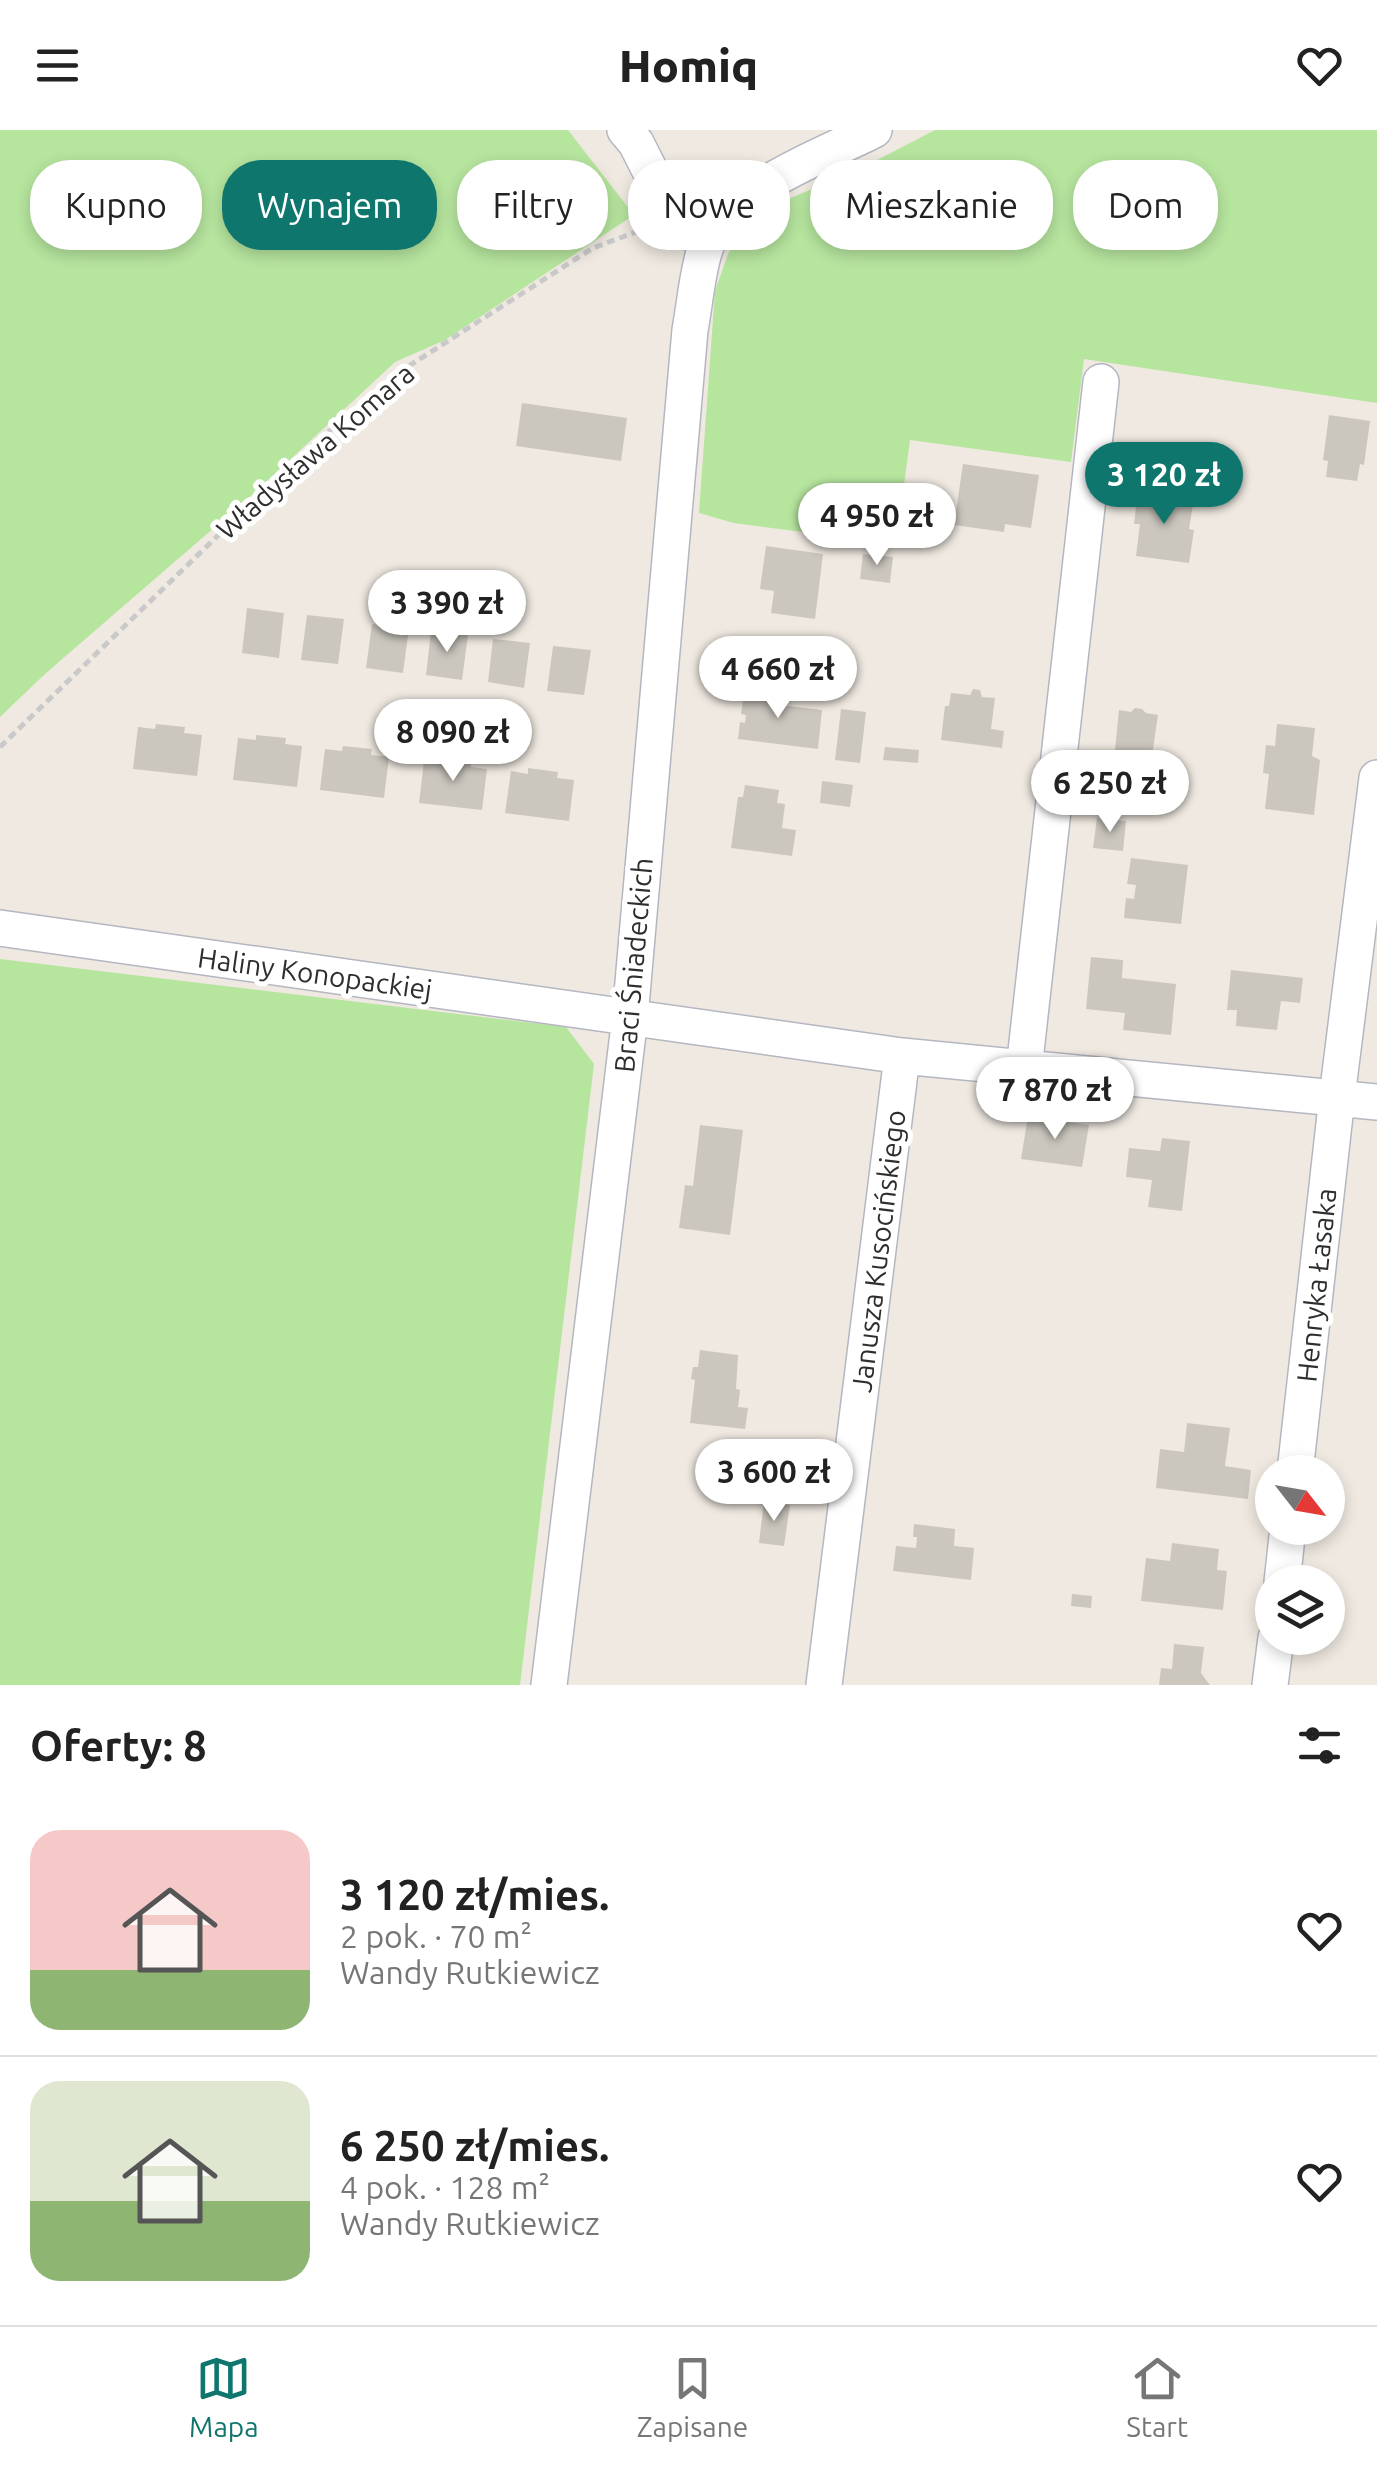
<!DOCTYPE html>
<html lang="pl">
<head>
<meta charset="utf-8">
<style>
	:root { --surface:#fff; --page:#f6f6f6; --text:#222; --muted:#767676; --line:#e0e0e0; --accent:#0f766e }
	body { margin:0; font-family:Ubuntu,sans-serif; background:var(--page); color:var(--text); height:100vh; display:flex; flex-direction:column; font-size:38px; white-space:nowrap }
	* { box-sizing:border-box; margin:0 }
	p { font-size:32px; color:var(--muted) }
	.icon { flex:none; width:55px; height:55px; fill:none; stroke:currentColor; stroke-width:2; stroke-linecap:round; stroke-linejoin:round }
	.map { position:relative; height:1555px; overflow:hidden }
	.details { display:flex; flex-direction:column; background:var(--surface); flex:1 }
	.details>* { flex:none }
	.top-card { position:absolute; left:30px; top:30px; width:1318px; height:90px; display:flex; gap:20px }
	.needle { width:65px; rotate:121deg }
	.fabs { position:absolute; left:1255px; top:1325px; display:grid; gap:20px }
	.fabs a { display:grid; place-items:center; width:90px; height:90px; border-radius:50%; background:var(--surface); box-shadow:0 5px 15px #0003; font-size:50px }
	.price { position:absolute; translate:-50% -85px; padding:0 22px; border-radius:35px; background:#fff; color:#222; font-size:32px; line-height:65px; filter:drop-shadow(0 2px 5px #0008) }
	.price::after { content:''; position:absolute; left:50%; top:60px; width:30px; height:22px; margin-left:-15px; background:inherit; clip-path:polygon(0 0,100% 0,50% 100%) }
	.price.selected { background:var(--accent); color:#fff }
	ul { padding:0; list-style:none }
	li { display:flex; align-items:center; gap:30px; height:250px; padding:0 30px }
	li+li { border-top:2px solid var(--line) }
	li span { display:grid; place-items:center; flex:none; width:280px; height:200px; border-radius:30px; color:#555 }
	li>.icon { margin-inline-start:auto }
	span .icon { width:120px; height:120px; fill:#fffc; stroke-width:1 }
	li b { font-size:42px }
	h2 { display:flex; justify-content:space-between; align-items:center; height:120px; padding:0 30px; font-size:42px }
	.pill { padding:0 35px; border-radius:40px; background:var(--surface); box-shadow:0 5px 15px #0003; font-size:35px; line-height:90px }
	.pill.selected { background:var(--accent); color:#fff }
	header { display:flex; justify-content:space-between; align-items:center; height:130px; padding:0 30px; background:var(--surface); font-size:45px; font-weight:800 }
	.menu { display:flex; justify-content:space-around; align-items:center; height:140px; border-top:2px solid var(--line); background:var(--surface); font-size:28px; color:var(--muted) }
	.menu a { display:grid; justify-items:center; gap:5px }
	.menu .selected { color:var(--accent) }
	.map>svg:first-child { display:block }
	.green { fill:#b6e59e }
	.building { fill:#cbc7bf }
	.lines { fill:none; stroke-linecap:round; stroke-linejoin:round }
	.minor-casing { stroke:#b4b7c1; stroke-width:38 }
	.path { stroke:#c9c9c9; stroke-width:5; stroke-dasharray:8 5; stroke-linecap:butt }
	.minor { stroke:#fff; stroke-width:35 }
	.labels { text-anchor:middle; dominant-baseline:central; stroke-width:10; stroke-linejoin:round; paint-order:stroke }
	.street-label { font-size:28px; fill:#2e2e2e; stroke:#fff }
</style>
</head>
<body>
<header><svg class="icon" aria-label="menu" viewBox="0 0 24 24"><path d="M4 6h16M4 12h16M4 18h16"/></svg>Homiq<svg class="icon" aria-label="heart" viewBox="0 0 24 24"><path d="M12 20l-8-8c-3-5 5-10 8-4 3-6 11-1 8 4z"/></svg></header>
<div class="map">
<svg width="1377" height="1555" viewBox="0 0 1377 1555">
	<rect width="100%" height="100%" fill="#efe9e1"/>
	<path class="green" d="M0,0H568L634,85L445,210L395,232L252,365L46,543L0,587Z
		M935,0H1377V273L1084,229L1071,332L910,310L896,414L734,393L699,383L715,161L728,124L746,96L776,74L856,41Z
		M0,829L566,897L594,934L520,1555H0Z"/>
	<path class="building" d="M522,273L627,288L621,331L516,316Z
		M1329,285L1370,291L1364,335L1360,334L1357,351L1326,347L1328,331L1323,330Z
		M963,334L1039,345L1031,398L1005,394L1004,402L954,395Z
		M1138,361L1194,368L1189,399L1194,400L1189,433L1136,426L1140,394H1134Z
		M766,416L823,424L815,489L771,483L774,461L760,459Z
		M863,424L893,427L890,453L860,449Z
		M247,478L284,483L279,528L242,523Z
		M307,485L344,489L338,534L301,530Z
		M372,494L409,498L403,543L366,538Z
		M431,501L468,505L462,550L426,545Z
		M493,509L530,513L524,558L488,552Z
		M553,516L591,520L584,565L547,561Z
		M745,556L774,560L772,574L822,580L818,619L738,609L740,592L745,593L746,585L741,584Z
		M973,559L980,560L982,567L995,568L991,599L1004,601L1002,618L941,610L945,576H949L951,563L970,565Z
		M1135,578L1142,579L1146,583L1158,585L1148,653L1112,649L1119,580L1131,582Z
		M841,579L866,582L860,633L835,630Z
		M156,594L185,597L184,603L202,605L197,646L133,639L138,597L155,599Z
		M1277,594L1315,598L1312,626L1320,630L1314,685L1265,679L1269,644L1263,643L1266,615L1275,616Z
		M256,605L286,608L285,614L302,616L297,657L233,650L238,608L256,610Z
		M343,616L372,619L371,625L389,627L384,668L320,660L325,619L342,621Z
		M885,617L919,620L918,633L883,630Z
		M441,628L471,631V637L487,639L482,680L419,673L424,631L440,633Z
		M528,638L558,642L557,648L574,650L569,691L505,683L511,641L528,644Z
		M822,651L853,655L850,677L820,673Z
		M745,655L779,660L777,673L785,674L782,698L796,700L792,726L731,718L738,667H743Z
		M1097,688L1126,691L1123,721L1093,718Z
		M1131,728L1188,735L1181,794L1124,788L1126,768L1134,769L1136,755L1127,754Z
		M1091,827L1123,830L1122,848L1176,854L1171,905L1123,900L1125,883L1086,879Z
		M1231,840L1303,848L1300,873L1281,871L1277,900L1236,896L1237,880H1227Z
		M1028,986L1089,995L1082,1037L1021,1029Z
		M700,995L743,1000L730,1105L679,1098L685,1055L693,1056Z
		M1162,1008L1190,1011L1182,1081L1148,1077L1152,1050L1126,1047L1129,1018L1160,1021Z
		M700,1220L738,1225L736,1259L740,1260L738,1277L748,1278L745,1299L690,1293L695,1250L691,1249L693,1237H698Z
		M1187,1293L1230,1298L1225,1336L1251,1340L1248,1369L1156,1358L1160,1319L1184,1322Z
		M764,1371L790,1375L784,1416L759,1413Z
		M914,1394L955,1399L954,1416L974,1418L971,1450L893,1441L896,1416L916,1418L917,1407H913Z
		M1172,1413L1219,1419L1217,1440L1227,1441L1223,1480L1141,1471L1146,1428L1170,1431Z
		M1072,1464L1092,1466L1091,1478L1071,1476Z
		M1174,1514L1204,1517L1201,1543L1210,1555H1159L1161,1538L1172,1539Z"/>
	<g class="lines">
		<g class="minor-casing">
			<path id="minor" d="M625,0L636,13L675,90L707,114
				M0,798L902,926L1377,972
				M1024,939L1101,252
				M1295,1342L1337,967L1377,648
				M1282,1452L1288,1398
				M549,1555L630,887L690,200C695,174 697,141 706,116C727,59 823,26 874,0
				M824,1555L902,926
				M1270,1555L1276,1508"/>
		</g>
		<path class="path" d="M0,617L302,324L401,241L593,118L644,99"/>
		<use href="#minor" class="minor"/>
	</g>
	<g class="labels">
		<g class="street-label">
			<text transform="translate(315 321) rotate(-41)">Władysława Komara</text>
			<text transform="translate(633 835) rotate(-85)">Braci Śniadeckich</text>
			<text transform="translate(315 843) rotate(8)">Haliny Konopackiej</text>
			<text transform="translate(878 1121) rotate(-83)">Janusza Kusocińskiego</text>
			<text transform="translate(1316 1155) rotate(-84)">Henryka Łasaka</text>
		</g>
	</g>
</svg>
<div class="fabs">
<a><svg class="needle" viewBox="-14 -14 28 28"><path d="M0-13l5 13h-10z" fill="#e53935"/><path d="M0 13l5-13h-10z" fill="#767676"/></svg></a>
<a><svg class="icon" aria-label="layers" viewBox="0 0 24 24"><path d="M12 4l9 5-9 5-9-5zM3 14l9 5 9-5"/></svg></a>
</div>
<b class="price selected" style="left:1164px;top:397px">3 120 zł</b>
<b class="price" style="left:877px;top:438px">4 950 zł</b>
<b class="price" style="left:447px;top:525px">3 390 zł</b>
<b class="price" style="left:778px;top:591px">4 660 zł</b>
<b class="price" style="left:453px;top:654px">8 090 zł</b>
<b class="price" style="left:1110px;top:705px">6 250 zł</b>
<b class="price" style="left:1055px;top:1012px">7 870 zł</b>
<b class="price" style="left:774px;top:1394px">3 600 zł</b>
<div class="top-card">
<a class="pill">Kupno</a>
<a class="pill selected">Wynajem</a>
<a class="pill">Filtry</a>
<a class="pill">Nowe</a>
<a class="pill">Mieszkanie</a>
<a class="pill">Dom</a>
</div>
</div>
<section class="details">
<h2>Oferty: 8<svg class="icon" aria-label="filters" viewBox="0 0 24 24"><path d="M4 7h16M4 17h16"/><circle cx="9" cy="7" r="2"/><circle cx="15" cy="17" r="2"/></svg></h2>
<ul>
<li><span style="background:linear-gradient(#f6c9c9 70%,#8fb573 0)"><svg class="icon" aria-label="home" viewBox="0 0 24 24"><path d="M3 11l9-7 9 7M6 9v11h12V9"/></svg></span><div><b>3 120 zł/mies.</b><p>2 pok. · 70 m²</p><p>Wandy Rutkiewicz</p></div><svg class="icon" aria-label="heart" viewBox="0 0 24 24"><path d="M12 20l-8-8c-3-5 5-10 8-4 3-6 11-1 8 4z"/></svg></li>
<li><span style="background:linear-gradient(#dfe7d0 60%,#8fb573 0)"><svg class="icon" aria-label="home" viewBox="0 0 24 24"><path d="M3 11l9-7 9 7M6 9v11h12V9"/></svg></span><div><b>6 250 zł/mies.</b><p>4 pok. · 128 m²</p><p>Wandy Rutkiewicz</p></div><svg class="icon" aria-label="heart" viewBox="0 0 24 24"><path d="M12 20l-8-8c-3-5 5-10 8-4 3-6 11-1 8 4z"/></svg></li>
</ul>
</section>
<nav class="menu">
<a class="selected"><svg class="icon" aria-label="map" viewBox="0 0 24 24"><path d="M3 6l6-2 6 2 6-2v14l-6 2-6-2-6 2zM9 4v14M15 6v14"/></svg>Mapa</a>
<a><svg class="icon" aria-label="saved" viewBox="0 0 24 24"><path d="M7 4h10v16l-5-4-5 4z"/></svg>Zapisane</a>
<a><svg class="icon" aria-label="home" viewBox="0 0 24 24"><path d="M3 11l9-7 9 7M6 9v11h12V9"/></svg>Start</a>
</nav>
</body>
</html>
